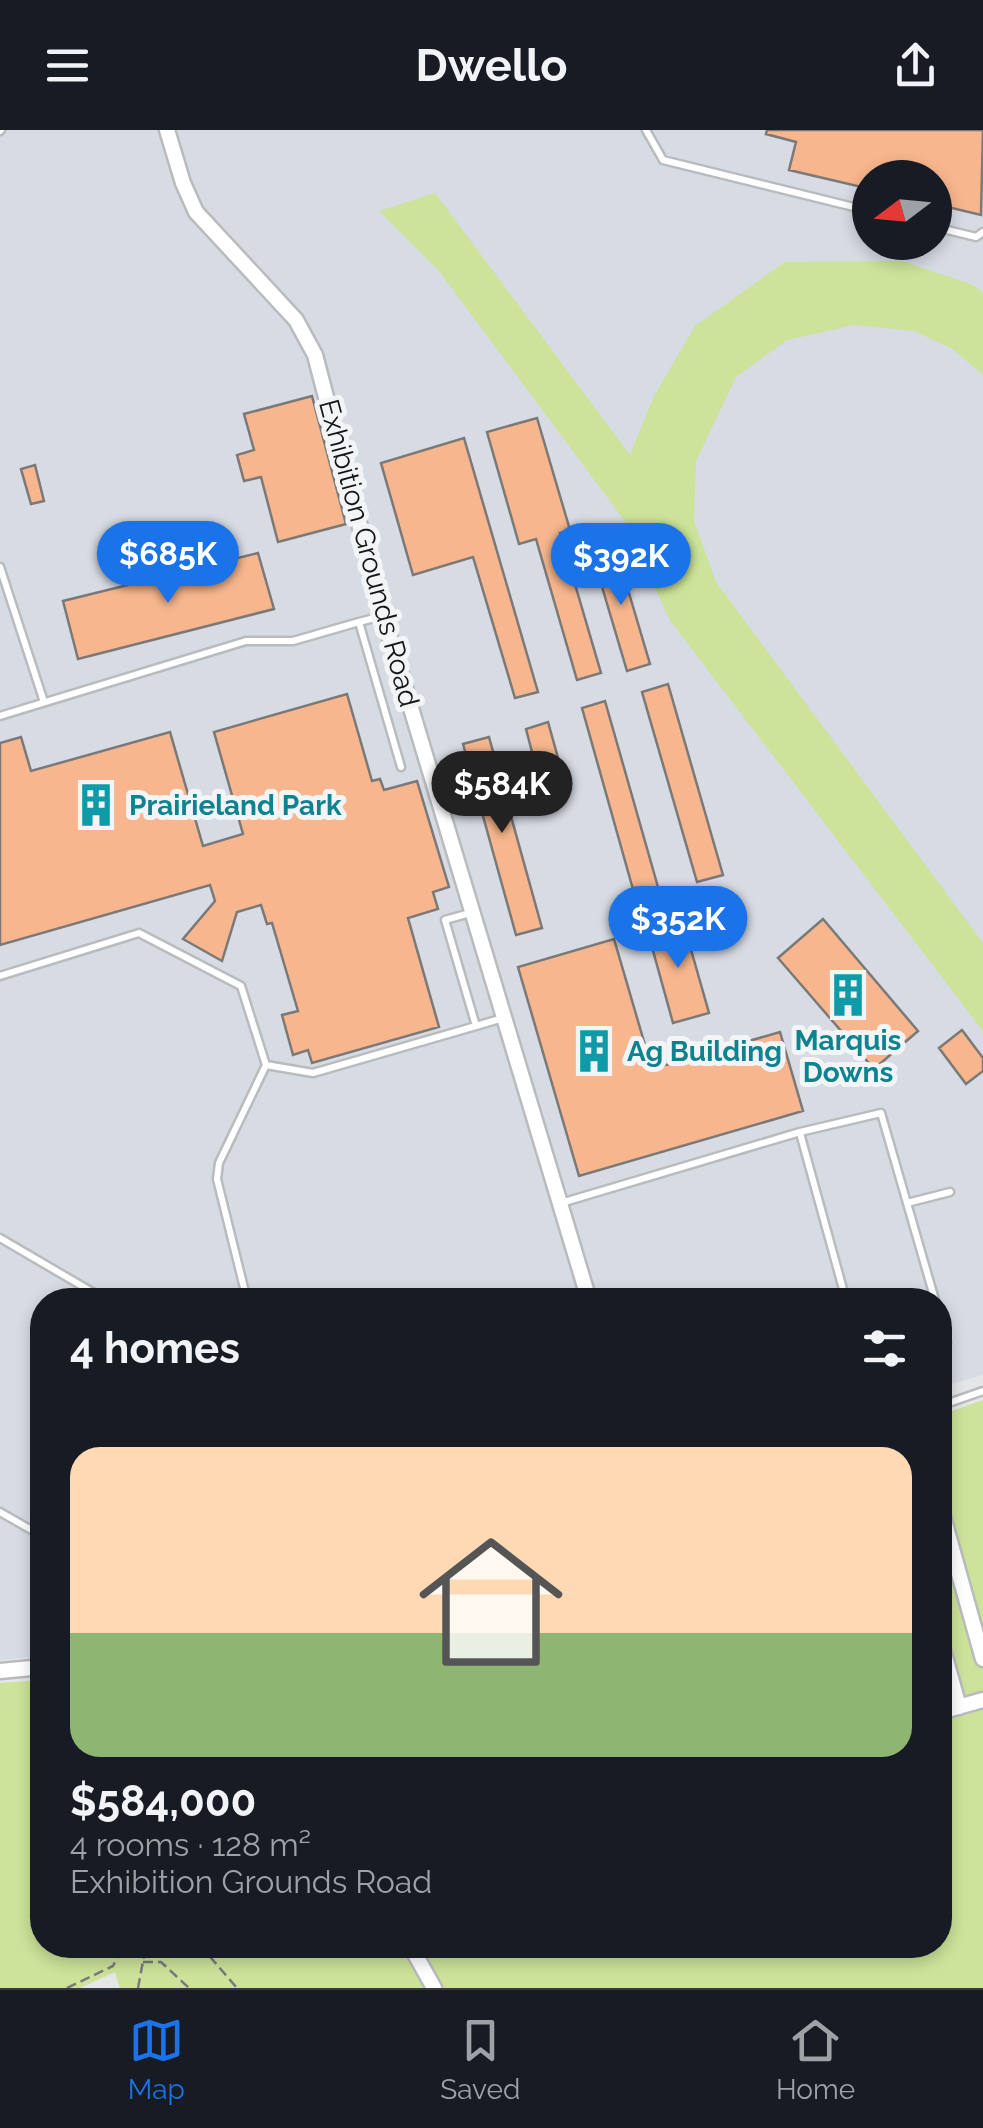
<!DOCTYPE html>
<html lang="en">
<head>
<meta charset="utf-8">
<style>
	:root { --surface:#171b24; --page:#20242c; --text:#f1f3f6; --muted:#9ea1a6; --line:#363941; --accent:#1a73e8 }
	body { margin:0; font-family:Raleway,sans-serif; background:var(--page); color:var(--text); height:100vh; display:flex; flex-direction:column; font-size:38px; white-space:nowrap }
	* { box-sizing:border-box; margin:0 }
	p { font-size:32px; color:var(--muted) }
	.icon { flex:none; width:55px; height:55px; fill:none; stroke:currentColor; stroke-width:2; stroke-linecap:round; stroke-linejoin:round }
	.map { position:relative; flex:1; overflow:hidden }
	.panel { position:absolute; left:30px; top:1158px; width:922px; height:670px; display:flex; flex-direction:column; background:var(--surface); border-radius:40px; box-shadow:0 5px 15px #0003 }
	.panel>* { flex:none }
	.needle { width:65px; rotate:254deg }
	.fabs { position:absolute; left:852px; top:30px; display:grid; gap:20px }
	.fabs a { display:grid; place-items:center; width:100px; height:100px; border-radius:50%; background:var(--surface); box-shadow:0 5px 15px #0003; font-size:50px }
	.price { position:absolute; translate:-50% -85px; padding:0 22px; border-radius:35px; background:var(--accent); color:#fff; font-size:32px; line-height:65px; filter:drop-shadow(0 2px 5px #0008) }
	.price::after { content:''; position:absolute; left:50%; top:60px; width:30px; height:22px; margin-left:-15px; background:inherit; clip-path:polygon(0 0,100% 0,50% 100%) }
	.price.selected { background:#222; color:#fff }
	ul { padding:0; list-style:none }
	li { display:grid; align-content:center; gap:20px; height:530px; padding:0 40px }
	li+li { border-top:2px solid var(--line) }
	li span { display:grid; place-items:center; height:310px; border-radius:30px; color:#555 }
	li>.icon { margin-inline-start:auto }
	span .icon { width:180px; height:180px; fill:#fffc; stroke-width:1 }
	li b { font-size:42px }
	h2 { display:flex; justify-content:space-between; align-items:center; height:120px; padding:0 40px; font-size:42px }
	header { display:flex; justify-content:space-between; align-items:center; height:130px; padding:0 40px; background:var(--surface); font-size:45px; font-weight:700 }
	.tabs { display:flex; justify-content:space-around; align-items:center; height:140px; border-top:2px solid var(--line); background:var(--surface); font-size:28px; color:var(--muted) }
	.tabs a { display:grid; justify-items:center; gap:5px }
	.tabs .selected { color:var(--accent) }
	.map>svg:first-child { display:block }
	.built { fill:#d6dbe4; fill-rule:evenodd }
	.green { fill:#cce399 }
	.building { fill:#f7b68d; stroke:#7b7978; stroke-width:2.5 }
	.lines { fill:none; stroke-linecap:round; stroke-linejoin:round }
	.lane-casing { stroke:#b9bbbd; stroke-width:11 }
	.street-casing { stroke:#b9bbbd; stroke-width:19 }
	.path { stroke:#7b7b7d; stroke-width:2.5; stroke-dasharray:10 5; stroke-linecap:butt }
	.lane { stroke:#fff; stroke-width:6 }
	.street { stroke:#fff; stroke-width:14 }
	.labels { text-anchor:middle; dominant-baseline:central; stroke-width:10; stroke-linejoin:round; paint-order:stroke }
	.street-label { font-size:28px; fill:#161617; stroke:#f2f4f6 }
	.culture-label { font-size:28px; font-weight:bold; fill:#0d838f; stroke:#f2f4f6; text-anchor:start }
</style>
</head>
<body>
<header><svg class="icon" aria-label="menu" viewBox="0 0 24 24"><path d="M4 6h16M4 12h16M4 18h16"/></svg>Dwello<svg class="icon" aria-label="share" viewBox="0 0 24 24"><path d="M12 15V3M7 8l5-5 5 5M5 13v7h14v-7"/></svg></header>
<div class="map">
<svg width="983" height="1858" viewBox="0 0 983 1858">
	<rect width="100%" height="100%" fill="#e5e6e8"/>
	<path class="built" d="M0,0H983V1245L940,1257V1170H42V1526L0,1530ZM870,48H935V112H870Z"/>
	<path class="green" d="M435,63L630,325L654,266L695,196L785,132L902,131L973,155L983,163V245L953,219L914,201L854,195L787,210L736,247L696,331L694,391L716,452L983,813V901L669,489L627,394L439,141L379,81Z
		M983,1270V1858H120L115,1842L80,1858H0V1553L42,1550V1815H940V1285Z"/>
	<path class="building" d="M767,0H983L981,85L935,74V48H870V59L789,40L796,12L766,4Z
		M312,266L346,394L278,412L261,347L244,351L237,325L254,320L244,284Z
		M537,288L570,400L560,403L601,543L577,550L536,409L519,414L487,302Z
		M464,308L538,562L515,568L473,427L413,445L381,333Z
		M35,335L44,371L31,374L21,339Z
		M615,416L650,534L627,541L592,423Z
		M258,423L274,479L78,529L63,471Z
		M668,554L723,745L697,752L642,562Z
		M347,564L372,651L380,649L384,660L417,651L449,757L433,762L438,779L408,788L439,897L312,933L308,920L293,925L282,885L298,881L272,793L267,794L261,775L237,782L222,831L183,809L215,771L210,755L0,815V613L21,607L31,641L170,602L203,716L243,704L214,602Z
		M605,571L660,764L636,770L582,578Z
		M548,592L560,635L537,641L526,599Z
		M489,607L542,798L516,805L463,614Z
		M682,788L709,883L673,893L647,799Z
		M823,789L918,901L874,939L778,828Z
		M614,809L652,939L780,902L803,981L579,1046L518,837Z
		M962,900L983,928V941L966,954L939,918Z"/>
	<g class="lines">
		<g class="lane-casing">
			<path id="lane" d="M646,0L663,30L870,81
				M0,1L1,0
				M935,97L976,107L983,102
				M0,437L44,572
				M359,492L382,486
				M0,586L246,511H293L359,492L401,637
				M0,846L139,803L241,856L266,935L219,1033L217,1049L247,1170
				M476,896L503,888
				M266,935L313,943L476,896L445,790L470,783
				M800,1003L846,1170
				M561,1073L800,1002L881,983L935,1170
				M907,1073L950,1062
				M0,1108L106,1170
				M940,1189L947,1213L940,1214
				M940,1276L983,1261
				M0,1382L42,1406"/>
		</g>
		<g class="street-casing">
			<path id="street" d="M167,0L183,53L196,82L296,190L315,225L383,485L589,1170
				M940,1376L983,1529
				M940,1509L959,1577
				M0,1541L42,1537
				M940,1582L983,1570
				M410,1815L434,1858"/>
		</g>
		<path class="path" d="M200,1815L237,1858
			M143,1832H161L189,1858
			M67,1858L113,1836L124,1815
			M138,1858L146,1815"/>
		<use href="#lane" class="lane"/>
		<use href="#street" class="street"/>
	</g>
	<defs>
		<g id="building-bare" transform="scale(3.45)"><path d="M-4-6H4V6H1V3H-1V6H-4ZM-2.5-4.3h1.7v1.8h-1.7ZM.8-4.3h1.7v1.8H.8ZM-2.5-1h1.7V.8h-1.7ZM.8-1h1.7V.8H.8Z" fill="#0f9aa8" stroke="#f2f4f6" stroke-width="2.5" paint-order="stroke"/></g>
	</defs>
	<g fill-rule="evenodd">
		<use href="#building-bare" x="96" y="675"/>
		<use href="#building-bare" x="848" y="865"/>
		<use href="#building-bare" x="594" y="921"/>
	</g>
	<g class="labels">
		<g class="street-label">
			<text transform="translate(369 423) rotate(75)">Exhibition Grounds Road</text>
		</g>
		<g class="culture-label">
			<text x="129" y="675">Prairieland Park</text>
			<text x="848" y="910" text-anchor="middle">Marquis<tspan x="848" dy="32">Downs</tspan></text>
			<text x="627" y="921">Ag Building</text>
		</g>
	</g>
</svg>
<div class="fabs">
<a><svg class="needle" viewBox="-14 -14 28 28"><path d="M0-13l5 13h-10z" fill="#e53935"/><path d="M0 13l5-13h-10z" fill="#9ea1a6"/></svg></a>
</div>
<b class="price" style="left:168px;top:476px">$685K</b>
<b class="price" style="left:621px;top:478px">$392K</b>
<b class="price selected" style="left:502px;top:706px">$584K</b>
<b class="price" style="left:678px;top:841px">$352K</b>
<section class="panel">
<h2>4 homes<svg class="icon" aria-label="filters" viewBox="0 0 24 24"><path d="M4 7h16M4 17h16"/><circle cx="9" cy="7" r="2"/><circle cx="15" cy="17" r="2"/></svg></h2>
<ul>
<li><span style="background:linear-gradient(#ffd9b3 60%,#8fb573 0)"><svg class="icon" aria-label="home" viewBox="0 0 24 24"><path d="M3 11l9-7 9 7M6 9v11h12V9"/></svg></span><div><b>$584,000</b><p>4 rooms · 128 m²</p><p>Exhibition Grounds Road</p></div></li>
</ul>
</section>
</div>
<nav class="tabs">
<a class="selected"><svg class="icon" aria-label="map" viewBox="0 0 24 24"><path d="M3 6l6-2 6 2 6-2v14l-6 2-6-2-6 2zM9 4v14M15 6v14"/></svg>Map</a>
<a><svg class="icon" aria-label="saved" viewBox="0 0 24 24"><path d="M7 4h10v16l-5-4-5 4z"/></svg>Saved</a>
<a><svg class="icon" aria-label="home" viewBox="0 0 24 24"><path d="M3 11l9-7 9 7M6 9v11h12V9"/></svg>Home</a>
</nav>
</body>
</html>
